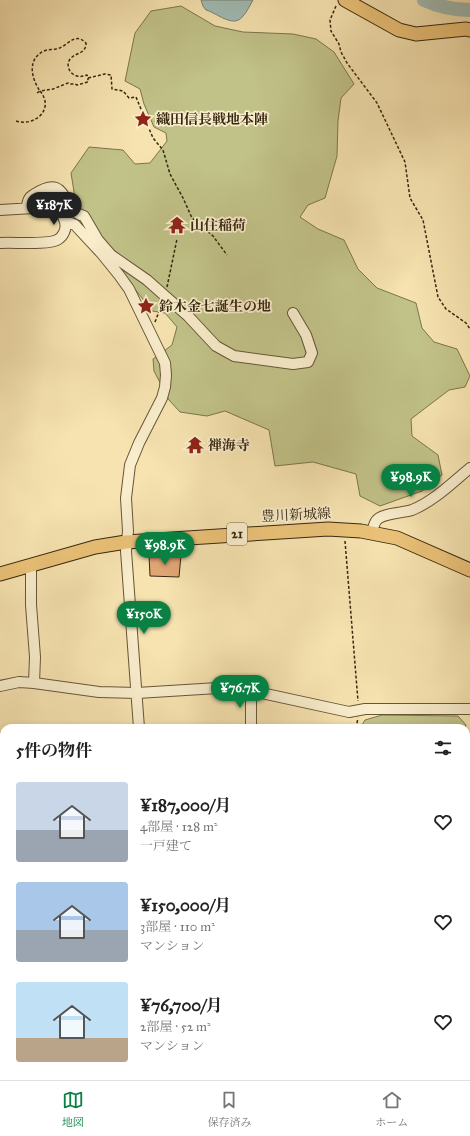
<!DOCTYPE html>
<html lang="ja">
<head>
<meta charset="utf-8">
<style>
	:root { --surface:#fff; --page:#f6f6f6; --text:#222; --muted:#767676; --line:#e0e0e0; --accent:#0b8043 }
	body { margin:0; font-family:"IM FELL Great Primer","Noto Serif JP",serif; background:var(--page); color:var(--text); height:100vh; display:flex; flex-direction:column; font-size:15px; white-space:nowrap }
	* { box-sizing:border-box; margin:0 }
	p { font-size:13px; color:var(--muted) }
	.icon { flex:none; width:22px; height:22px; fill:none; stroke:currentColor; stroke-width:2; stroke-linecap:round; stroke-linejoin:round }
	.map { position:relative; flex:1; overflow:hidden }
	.sheet { position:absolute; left:0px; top:724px; width:470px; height:356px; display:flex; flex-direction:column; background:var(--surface); border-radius:12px 12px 0 0; box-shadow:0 2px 6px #0003 }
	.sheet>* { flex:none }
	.price { position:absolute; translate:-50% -34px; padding:0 9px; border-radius:14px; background:var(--accent); color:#fff; font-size:13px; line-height:26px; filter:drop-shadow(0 1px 2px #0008) }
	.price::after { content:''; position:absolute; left:50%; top:24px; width:12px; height:9px; margin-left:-6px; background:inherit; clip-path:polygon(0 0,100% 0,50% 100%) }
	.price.on { background:#222; color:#fff }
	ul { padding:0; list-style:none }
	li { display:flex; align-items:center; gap:12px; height:100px; padding:0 16px }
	li span { display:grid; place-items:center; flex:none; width:112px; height:80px; border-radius:4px; color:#555 }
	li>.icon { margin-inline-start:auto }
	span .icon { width:48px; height:48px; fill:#fffc; stroke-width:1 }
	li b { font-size:17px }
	h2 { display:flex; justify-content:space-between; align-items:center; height:48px; padding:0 16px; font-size:17px }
	.dock { display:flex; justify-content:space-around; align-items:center; height:56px; border-top:1px solid var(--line); background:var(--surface); font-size:11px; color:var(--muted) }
	.dock a { display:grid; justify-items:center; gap:2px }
	.dock .on { color:var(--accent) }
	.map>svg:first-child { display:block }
	.green { fill:#c1c288; stroke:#7c744c }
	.water { fill:#a0bcb5; stroke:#768073 }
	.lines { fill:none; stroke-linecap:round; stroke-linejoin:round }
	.river { stroke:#a0bcb5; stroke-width:14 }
	.building { fill:#e2a675; stroke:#362711 }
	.minor-casing { stroke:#665639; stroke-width:12 }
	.major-casing { stroke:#362711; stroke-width:15 }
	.path { stroke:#362711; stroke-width:1.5; stroke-dasharray:3 2; stroke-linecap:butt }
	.minor { stroke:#f9edcc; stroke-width:10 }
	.major { stroke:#ebc278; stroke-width:13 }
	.labels { text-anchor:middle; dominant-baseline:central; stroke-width:3.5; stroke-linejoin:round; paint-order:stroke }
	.shield { fill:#f9edcc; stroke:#706249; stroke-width:1 }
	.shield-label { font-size:13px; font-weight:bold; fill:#362711 }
	.poi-label { font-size:14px; font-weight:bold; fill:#362711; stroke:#f9edcc; text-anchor:start }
	.street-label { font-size:14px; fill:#362711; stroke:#f9edcc }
</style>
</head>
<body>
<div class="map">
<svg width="470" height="1080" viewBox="0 0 470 1080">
	<rect width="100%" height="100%" fill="#f6e3b0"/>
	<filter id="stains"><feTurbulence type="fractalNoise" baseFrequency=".005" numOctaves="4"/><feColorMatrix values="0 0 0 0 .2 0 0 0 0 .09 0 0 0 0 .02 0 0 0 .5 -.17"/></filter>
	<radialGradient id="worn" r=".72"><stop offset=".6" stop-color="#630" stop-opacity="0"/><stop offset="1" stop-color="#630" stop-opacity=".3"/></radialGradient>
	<path class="green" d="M181,6L215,26L243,32L293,34L316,39L334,52L354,84L341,98L338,121L337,156L325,198L308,205L300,217L318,229L344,240L358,269L377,288L416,303L422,328L434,342L457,349L470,376L465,387L449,390L411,419L412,436L438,455L442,475L422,491L380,506L360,496L356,474L313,462L275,466L269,430L225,411L207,416L180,412L169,400L154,371L153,359L172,345L177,327L165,313L152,311L87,227L75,198L71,173L89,147L123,150L135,164L150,163L167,141L166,133L154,127L144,104L140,89L125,81L135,33L151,11Z
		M382,715L458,716L466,725L465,728H360L365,720Z"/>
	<path class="water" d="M201,0H253C250,5 247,12 243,16C234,29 217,13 206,10L203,6Z"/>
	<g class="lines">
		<path class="river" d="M424,0C439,7 453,10 470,10"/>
	</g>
	<path class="building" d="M149,555H181L179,577L150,576Z"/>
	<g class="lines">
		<g class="minor-casing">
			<path id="minor" d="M27,208C27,203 28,198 33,195C70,171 59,210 84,216L98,240L111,255L147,280L165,296L188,316L216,346L234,356L293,364L308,362L312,353L306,335L293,313
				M0,210L50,207C58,210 63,213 65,222C67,229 63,237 57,240C47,245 12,242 0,243
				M66,223H70L75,225L102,254L119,275L129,289L165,363L166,375L165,387L162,398L139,443L130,465L126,498L128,531L126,551L139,728
				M372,532C373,528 374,524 376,521C381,513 403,513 412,510C434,501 452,483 470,468
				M30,565L31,572V605L35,657L34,683L99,692L137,693L234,687L349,712L365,709H470
				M0,686L19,682L34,683
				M251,728V701L252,692
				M68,1080L69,1076"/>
		</g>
		<g class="major-casing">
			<path id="major" d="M345,0L399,30L416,34L466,29L470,30
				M0,574L95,547L126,542L328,529L361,531L397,538L470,570
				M466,763L470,754
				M386,1080V1076"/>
		</g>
		<path class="path" d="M336,6L330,20L331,31L339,44L341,52L347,63L377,103L405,162L410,198L423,220L438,297L446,309L466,323L470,329
			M37,93L40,91C31,78 27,59 44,51C48,49 52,50 56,49C68,47 74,31 86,43C86,54 77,52 71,58C65,64 69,74 77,76C80,77 83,76 87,75L88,78L105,74L111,75L112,89L123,91L129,98L136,97L153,138L163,150L170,174L183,198L192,218L213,236L227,255
			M16,121C35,127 55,109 40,91L53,89L68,83L71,84H75L77,85L88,82V78
			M167,287L177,239
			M155,322L162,304
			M345,541L358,701
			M356,728L358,718
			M0,954L4,955
			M466,994H470
			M107,1080L110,1076
			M273,1080L279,1076"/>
		<use href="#minor" class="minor"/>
		<use href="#major" class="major"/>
	</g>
	<defs>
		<g id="sight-bare" transform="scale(1.38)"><path d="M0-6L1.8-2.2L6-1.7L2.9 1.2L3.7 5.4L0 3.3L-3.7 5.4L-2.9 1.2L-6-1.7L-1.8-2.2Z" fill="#8f2418" stroke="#f9edcc" stroke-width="2.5" paint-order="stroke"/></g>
		<g id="temple-bare" transform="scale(1.38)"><path d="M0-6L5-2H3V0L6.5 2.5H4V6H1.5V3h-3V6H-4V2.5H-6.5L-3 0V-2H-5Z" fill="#8f2418" stroke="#f9edcc" stroke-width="2.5" paint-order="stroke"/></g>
	</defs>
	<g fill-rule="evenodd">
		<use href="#sight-bare" x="143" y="119"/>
		<use href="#temple-bare" x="177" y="225"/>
		<use href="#sight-bare" x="146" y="306"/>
		<use href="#temple-bare" x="195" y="445"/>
	</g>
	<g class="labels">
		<rect class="shield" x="227" y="523" width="20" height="22" rx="3"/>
		<g class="shield-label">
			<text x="237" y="534">21</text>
		</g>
		<g class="poi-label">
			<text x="156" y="119">織田信長戦地本陣</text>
			<text x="190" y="225">山住稲荷</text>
			<text x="159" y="306">鈴木金七誕生の地</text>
			<text x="208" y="445">禅海寺</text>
		</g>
		<g class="street-label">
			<text transform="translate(296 515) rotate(-3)">豊川新城線</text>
		</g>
	</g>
	<rect width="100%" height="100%" filter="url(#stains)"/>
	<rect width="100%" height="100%" fill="url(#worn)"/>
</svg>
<b class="price on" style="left:54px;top:226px">¥187K</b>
<b class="price" style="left:411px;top:498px">¥98.9K</b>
<b class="price" style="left:165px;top:566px">¥98.9K</b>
<b class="price" style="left:144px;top:635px">¥150K</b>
<b class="price" style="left:240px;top:709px">¥76.7K</b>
<section class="sheet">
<h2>5件の物件<svg class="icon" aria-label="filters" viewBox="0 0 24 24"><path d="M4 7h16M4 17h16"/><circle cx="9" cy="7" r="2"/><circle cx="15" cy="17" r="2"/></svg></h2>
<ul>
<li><span style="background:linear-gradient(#c9d6e8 60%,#9aa5b1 0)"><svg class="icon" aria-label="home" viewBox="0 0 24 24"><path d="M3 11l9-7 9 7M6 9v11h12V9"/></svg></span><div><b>¥187,000/月</b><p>4部屋 · 128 m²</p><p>一戸建て</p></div><svg class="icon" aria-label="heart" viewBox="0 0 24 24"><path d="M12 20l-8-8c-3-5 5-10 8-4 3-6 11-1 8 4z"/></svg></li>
<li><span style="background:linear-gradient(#a9c7e8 60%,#9aa5b1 0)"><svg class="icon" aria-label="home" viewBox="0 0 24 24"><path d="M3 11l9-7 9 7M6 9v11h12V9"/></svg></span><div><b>¥150,000/月</b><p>3部屋 · 110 m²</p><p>マンション</p></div><svg class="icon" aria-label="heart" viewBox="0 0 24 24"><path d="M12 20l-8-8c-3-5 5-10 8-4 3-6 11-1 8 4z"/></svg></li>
<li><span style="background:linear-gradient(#bfe0f5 70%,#b9a48a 0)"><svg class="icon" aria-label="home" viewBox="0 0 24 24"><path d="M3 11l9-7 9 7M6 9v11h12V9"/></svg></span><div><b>¥76,700/月</b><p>2部屋 · 52 m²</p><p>マンション</p></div><svg class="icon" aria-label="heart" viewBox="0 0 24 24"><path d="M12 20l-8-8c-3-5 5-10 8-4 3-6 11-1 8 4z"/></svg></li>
</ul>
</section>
</div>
<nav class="dock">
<a class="on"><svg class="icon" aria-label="map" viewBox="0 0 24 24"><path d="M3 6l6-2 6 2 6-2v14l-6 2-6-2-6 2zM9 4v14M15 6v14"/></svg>地図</a>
<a><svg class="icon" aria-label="saved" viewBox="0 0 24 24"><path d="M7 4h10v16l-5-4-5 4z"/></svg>保存済み</a>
<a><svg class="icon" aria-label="home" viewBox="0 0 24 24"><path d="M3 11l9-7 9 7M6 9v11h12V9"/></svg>ホーム</a>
</nav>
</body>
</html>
